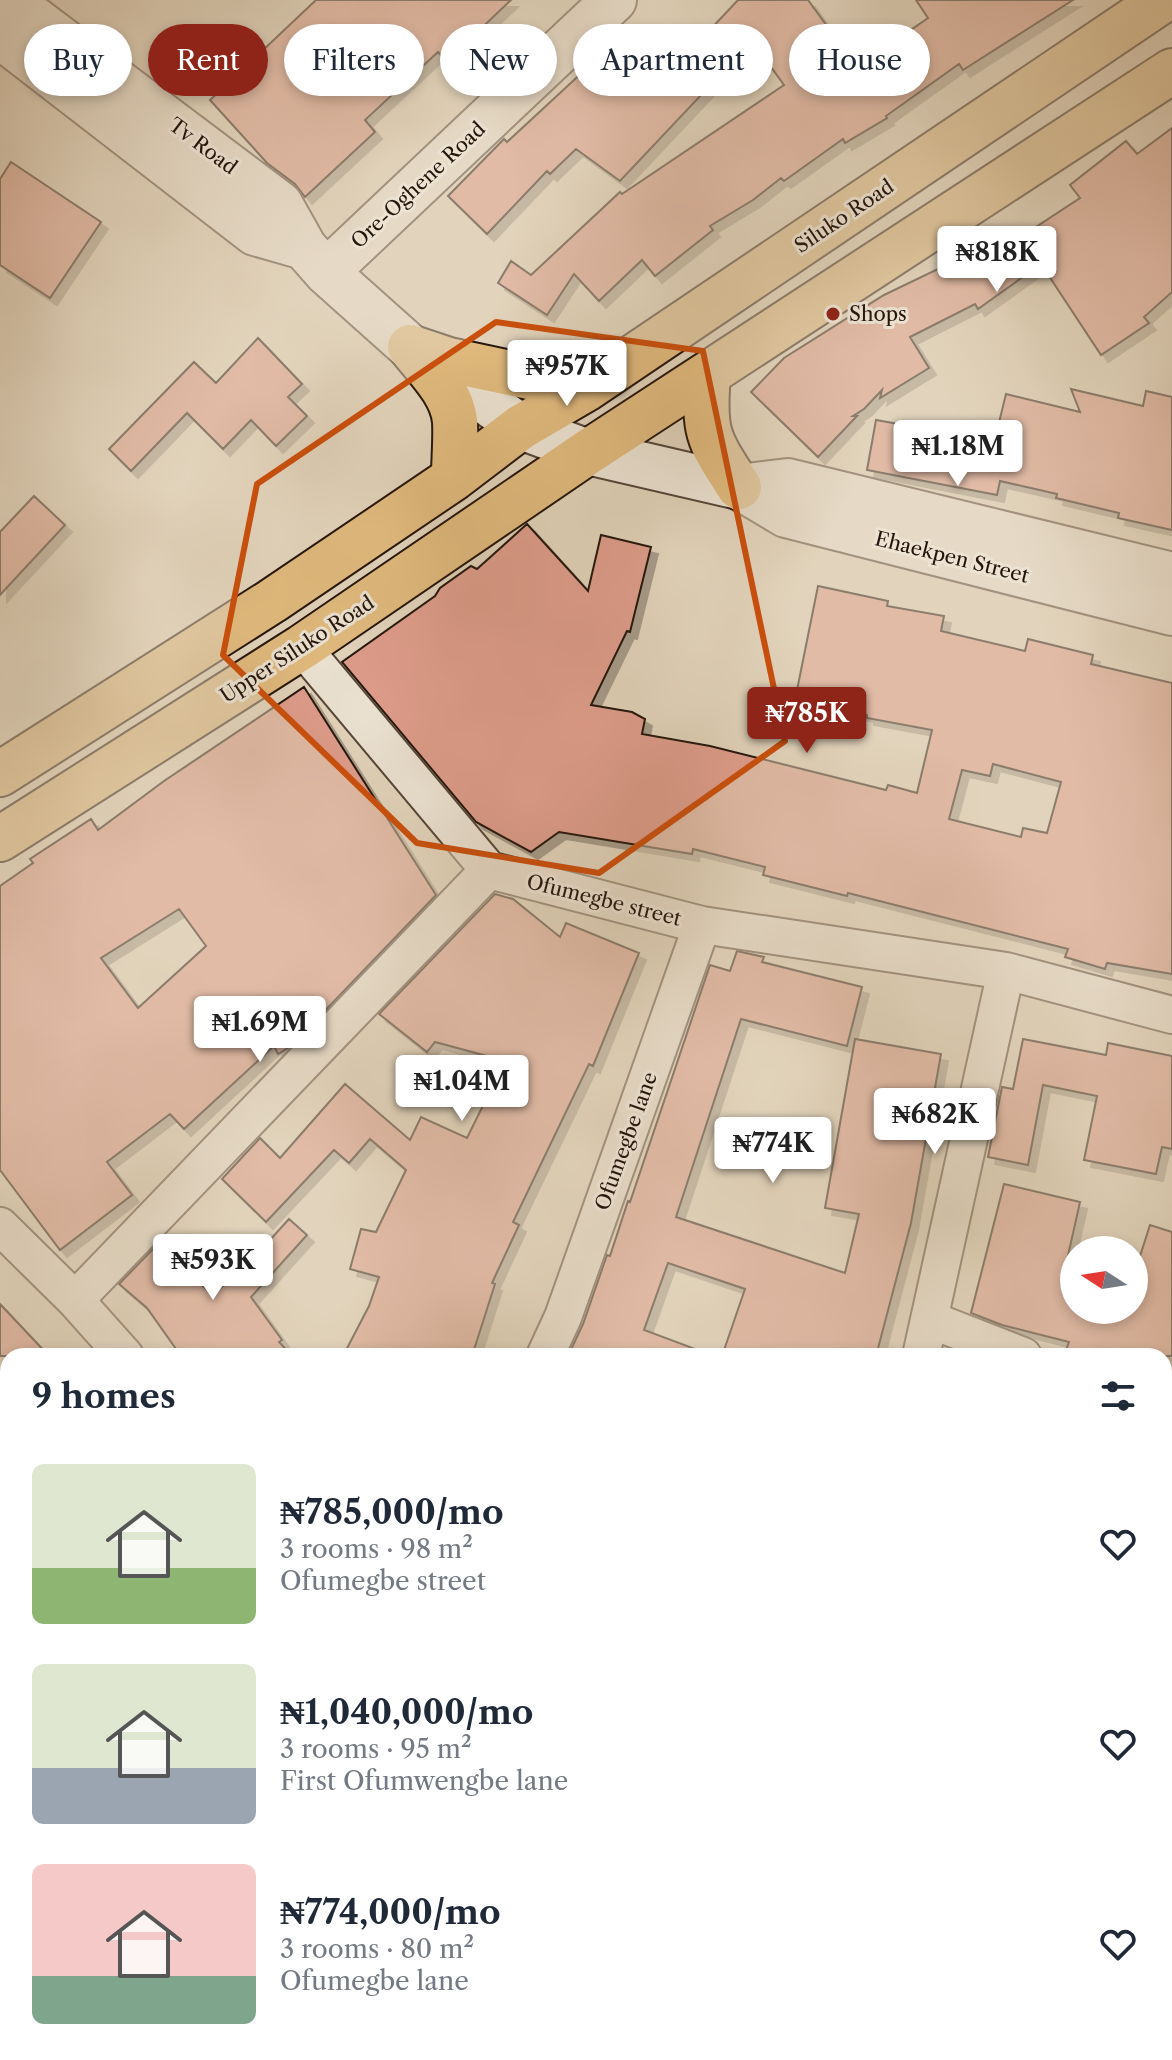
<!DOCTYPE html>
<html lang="en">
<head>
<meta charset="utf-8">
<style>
	:root { --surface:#fff; --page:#f2f2f3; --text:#1f2937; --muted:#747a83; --accent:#8f2418 }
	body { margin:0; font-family:"Libre Caslon Text",serif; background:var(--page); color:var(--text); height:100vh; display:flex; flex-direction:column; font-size:30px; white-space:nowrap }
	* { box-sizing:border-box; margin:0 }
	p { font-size:26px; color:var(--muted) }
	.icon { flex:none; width:44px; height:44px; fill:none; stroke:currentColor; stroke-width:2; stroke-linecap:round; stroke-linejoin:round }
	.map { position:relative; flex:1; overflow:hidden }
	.sheet { position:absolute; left:0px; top:1348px; width:1172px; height:712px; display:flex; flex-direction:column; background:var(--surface); border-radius:24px 24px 0 0; box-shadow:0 4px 12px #0003 }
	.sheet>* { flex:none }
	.guide { position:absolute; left:24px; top:24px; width:1124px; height:72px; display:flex; gap:16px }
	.needle { width:52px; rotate:282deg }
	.controls { position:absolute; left:1060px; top:1236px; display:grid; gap:16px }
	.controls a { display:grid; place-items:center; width:88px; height:88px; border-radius:50%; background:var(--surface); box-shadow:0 4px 12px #0003; font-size:40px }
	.price { position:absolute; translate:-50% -68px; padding:0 18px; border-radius:8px; background:#fff; color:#222; font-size:26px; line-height:52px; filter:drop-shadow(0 2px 4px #0008) }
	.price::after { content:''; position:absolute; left:50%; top:48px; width:24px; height:18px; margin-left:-12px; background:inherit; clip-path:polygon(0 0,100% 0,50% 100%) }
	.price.selected { background:var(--accent); color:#fff }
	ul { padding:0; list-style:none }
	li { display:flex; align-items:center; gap:24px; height:200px; padding:0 32px }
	li span { display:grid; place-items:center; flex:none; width:224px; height:160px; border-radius:12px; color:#555 }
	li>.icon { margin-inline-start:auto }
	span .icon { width:96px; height:96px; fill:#fffc; stroke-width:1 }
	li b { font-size:34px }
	h2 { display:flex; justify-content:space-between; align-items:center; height:96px; padding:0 32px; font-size:34px }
	.chip { padding:0 28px; border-radius:36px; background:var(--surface); box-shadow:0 4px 12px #0003; font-size:28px; line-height:72px }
	.chip.selected { background:var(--accent); color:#fff }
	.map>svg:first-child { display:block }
	.building { fill:#df9d8c; stroke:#24140b; stroke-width:2; fill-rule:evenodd; filter:url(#shadow) }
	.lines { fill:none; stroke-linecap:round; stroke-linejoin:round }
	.minor-casing { stroke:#544437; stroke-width:40 }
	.tertiary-casing { stroke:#544437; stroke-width:48 }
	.primary-casing { stroke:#24140b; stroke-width:48 }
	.minor { stroke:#ece3d3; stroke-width:36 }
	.tertiary { stroke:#ece3d3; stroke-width:44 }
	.primary { stroke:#e1ba7e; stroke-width:44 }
	.marked { fill:none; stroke:#cb4f0c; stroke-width:6; stroke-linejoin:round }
	.poi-dot { fill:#8f2418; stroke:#ece3d3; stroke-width:3 }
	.labels { text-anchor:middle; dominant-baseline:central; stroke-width:6; stroke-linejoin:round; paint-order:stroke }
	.street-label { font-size:20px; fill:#24140b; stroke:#ece3d3 }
	.poi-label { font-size:20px; fill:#24140b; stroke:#ece3d3; text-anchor:start }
</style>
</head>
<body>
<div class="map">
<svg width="1172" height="2060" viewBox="0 0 1172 2060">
	<defs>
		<filter id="shadow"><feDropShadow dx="7" dy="7" stdDeviation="0" flood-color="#0004"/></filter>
	</defs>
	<rect width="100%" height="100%" fill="#e2d4bc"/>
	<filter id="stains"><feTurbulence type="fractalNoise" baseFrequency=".0025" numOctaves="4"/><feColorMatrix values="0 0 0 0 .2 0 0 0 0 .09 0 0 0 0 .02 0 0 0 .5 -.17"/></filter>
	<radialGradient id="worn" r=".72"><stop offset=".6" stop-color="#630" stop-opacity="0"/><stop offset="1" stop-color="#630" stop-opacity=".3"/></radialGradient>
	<path class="building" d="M316,0H511L447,61L438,52L365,120L375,132L305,197L295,184L267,163L210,100Z
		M738,0H808L857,67L928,18L916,0H1073L963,70L959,64L886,116L887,118L845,143L843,139L784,181L781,178L753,200L710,226L713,230L655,276L642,260L599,301L574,274L547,315L498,283L511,261L531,275L620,192L622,194L784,85L752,41L620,181L576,149L550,174L547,171L487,234L448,196L504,139L507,142L587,68L583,64L613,35L659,84Z
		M1172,128V292L1144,317L1149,323L1101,355L1041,264L978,309L975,304L910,337L929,368L880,398L882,390L864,409L853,416H857L818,457L751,392L784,358L884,295L944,266L946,271L1008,228L1016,240L1080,198L1070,185L1126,141L1137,154Z
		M11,162L101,222L50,298L0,265V179Z
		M258,338L302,384L288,397L307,416L276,446L251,420L223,449L187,413L131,471L109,449L194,362L216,383Z
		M1071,389L1143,406L1146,391L1172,397V530L1118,518L1119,513L1056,498L1057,494L1000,481L997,495L867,470L876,420L965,436V433L995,439L1006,394L1080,412Z
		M34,496L65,525L0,595V532Z
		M527,524L588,591L601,535L651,547L630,632L627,631L591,705L632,712L645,719L642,734L710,746L886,790L888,785L917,793L932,730L867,718V715L795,700L818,586L888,601L887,606L944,616L941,631L1025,651L1028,639L1093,655L1091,664L1172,683V974L1107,963L1105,969L1065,957L1068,949L848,893L847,896L763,875L765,867L693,849L692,854L559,832L531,852L476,822L342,662L435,596L440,588L471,566L477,569ZM993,764L1061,782L1047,833L1023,828L1021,837L949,819L962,770L990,776Z
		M304,687L436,895L291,1046L278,1054L274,1046L184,1129L170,1114L107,1162L132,1195L60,1250L0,1170V886L33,863L30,859L91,819L98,830L164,781ZM179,909L206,946L138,1008L101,958Z
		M495,894L513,899L560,937L566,923L639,953L593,1066L589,1064L513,1222L519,1225L492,1283L495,1284L472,1356H343L369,1306L379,1277L350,1269L361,1229L376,1232L406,1170L370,1139L349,1163L334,1150L266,1222L222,1179L260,1138L280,1158L345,1084L410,1140L421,1117L467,1138L505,1061L435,1042L427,1052L379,1014Z
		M737,951L764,957L762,962L862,987L847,1046L741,1019L676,1217L845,1273L859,1214L825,1208L855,1039L941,1054L911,1223L876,1356H722L745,1289L668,1263L644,1330L706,1353L705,1356H568L583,1324L607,1255L610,1256L628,1201L630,1202L710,965L730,971Z
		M1023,1039L1106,1055L1108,1043L1172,1056V1149L1162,1147L1156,1174L1084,1160L1097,1096L1043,1085L1028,1165L988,1157L1002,1087L1013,1089Z
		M1004,1184L1080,1202L1067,1260L1074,1262V1310H1097L1121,1318L1123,1310H1134V1275L1150,1225L1172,1232V1356H1064L1069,1342L1002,1325L971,1313Z
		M289,1219L307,1235L251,1297L282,1340L279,1342L292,1356H181L147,1308L119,1284L157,1245L212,1294L239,1274Z
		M0,1304L49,1356H0Z"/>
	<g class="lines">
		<g class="minor-casing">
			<path id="minor" d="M302,647L489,870L702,925L1006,971L1172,1015
				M0,1226L75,1300L125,1356
				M75,1300L489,870
				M931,1320L1023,1356
				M545,1356L563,1317L702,925
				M921,1356L1006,971
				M1164,1411L1172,1414
				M0,1694L8,1687
				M760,2052L767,2060
				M207,2060L216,2052"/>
		</g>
		<g class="tertiary-casing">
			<path id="tertiary" d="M0,36L255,233L304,247L280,204L9,0
				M304,247L326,272L410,347L521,427L588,452L739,487L786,515L1172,613
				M326,272L614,0
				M739,487L788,481L1172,575"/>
		</g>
		<g class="primary-casing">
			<path id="primary" d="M410,347L449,360L586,389
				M410,347C427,369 452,392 455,421C456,440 454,459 454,478
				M708,375C703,433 708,439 739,487
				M0,774L272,601L454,478L521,427L586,389L1163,0
				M0,839L302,647L588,452L1172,71"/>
		</g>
		<use href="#minor" class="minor"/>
		<use href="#tertiary" class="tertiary"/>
		<use href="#primary" class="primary"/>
	</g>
	<path d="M0 0H1172V2060H0ZM496,322L703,351L785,741L599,873L417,843L223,655L257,484Z" fill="#e2d4bc" fill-opacity=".55" fill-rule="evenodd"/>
	<path class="marked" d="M496,322L703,351L785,741L599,873L417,843L223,655L257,484Z"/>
	<circle class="poi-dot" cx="833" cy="314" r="8"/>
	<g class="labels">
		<g class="street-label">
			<text transform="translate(203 146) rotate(37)">Tv Road</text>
			<text transform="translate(418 185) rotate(-43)">Ore-Oghene Road</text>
			<text transform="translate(844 216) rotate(-34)">Siluko Road</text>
			<text transform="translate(952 557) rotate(14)">Ehaekpen Street</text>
			<text transform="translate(297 649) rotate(-33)">Upper Siluko Road</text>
			<text transform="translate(604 900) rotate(14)">Ofumegbe street</text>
			<text transform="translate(626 1141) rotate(-70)">Ofumegbe lane</text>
		</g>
		<g class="poi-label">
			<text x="849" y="314">Shops</text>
		</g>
	</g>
	<rect width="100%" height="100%" filter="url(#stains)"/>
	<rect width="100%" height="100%" fill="url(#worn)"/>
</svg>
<div class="controls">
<a><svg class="needle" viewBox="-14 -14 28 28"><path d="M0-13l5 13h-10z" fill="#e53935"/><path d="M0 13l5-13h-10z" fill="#747a83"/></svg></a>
</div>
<b class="price" style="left:997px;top:294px">₦818K</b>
<b class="price" style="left:567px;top:408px">₦957K</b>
<b class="price" style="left:958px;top:488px">₦1.18M</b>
<b class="price selected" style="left:807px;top:755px">₦785K</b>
<b class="price" style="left:260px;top:1064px">₦1.69M</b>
<b class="price" style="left:462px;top:1123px">₦1.04M</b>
<b class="price" style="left:935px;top:1156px">₦682K</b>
<b class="price" style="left:773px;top:1185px">₦774K</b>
<b class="price" style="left:213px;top:1302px">₦593K</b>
<div class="guide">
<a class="chip">Buy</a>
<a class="chip selected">Rent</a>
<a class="chip">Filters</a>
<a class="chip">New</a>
<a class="chip">Apartment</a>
<a class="chip">House</a>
</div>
<section class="sheet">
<h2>9 homes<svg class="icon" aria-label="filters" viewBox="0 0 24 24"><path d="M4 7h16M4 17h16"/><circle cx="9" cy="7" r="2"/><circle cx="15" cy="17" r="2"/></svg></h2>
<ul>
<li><span style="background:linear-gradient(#dfe7d0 65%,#8fb573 0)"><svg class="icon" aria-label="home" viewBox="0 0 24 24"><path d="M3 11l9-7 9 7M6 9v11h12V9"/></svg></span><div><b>₦785,000/mo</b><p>3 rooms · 98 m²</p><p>Ofumegbe street</p></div><svg class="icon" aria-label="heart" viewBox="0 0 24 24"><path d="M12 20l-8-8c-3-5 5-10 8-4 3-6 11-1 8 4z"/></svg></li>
<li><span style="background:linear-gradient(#dfe7d0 65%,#9aa5b1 0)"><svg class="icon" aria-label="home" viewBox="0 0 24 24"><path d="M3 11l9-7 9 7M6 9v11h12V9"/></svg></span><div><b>₦1,040,000/mo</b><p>3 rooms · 95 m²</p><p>First Ofumwengbe lane</p></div><svg class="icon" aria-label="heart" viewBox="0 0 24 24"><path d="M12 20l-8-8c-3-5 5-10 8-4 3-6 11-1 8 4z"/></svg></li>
<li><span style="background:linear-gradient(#f6c9c9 70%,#7fa58c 0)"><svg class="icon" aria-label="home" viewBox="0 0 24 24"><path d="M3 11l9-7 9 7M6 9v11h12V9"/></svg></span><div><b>₦774,000/mo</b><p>3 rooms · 80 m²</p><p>Ofumegbe lane</p></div><svg class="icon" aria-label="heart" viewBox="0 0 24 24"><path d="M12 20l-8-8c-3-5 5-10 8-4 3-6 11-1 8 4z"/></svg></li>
</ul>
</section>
</div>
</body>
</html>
